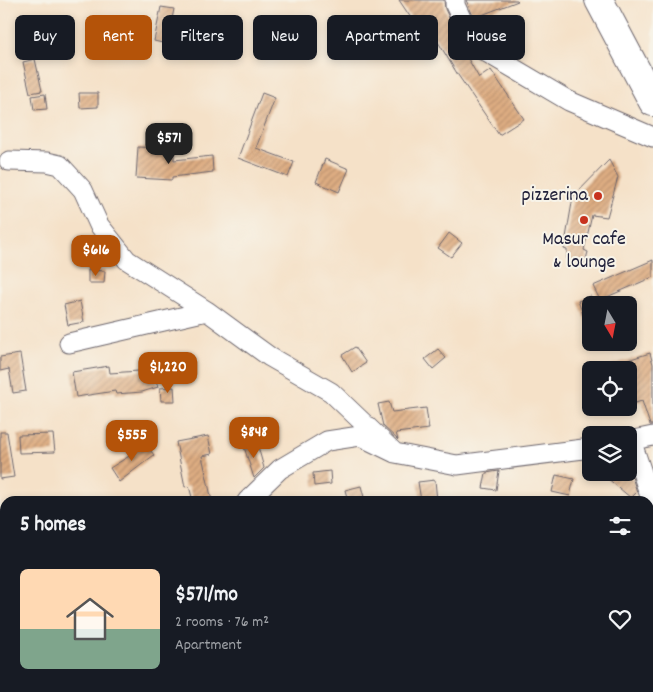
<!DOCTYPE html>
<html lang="en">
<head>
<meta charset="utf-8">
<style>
	:root { --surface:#171b24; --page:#242831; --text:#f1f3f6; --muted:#9ea1a6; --line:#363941; --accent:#b45309 }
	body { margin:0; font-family:Dekko,sans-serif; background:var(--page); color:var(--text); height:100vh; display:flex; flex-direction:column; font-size:19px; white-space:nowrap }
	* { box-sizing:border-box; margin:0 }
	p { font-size:16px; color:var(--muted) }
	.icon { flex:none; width:28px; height:28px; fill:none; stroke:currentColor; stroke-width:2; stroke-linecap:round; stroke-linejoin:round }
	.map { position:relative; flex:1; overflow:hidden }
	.details { position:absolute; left:0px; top:496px; width:654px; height:196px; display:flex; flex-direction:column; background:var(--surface); border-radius:15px 15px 0 0; box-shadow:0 2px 8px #0003 }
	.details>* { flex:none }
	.hud { position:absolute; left:15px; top:15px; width:624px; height:45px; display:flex; gap:10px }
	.needle { width:32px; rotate:170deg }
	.fabs { position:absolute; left:582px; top:296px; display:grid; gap:10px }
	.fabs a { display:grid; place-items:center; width:55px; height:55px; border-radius:8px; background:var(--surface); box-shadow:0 2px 8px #0003; font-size:25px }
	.price { position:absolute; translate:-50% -42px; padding:0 11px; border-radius:10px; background:var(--accent); color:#fff; font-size:16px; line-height:32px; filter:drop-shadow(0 1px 2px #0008) }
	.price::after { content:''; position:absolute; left:50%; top:30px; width:15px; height:11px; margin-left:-8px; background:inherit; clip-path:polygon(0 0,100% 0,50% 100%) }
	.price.on { background:#222; color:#fff }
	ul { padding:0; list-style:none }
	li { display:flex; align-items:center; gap:15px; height:125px; padding:0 20px }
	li+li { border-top:1px solid var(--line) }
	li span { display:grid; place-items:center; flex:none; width:140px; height:100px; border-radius:8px; color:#555 }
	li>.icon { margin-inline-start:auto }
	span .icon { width:60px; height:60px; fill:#fffc; stroke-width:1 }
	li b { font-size:21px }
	h2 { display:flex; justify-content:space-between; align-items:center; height:60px; padding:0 20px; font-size:21px }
	.pill { padding:0 18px; border-radius:8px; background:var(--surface); box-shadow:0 2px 8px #0003; font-size:18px; line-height:45px }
	.pill.on { background:var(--accent); color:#fff }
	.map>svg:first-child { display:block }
	.building { fill:url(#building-hatch) }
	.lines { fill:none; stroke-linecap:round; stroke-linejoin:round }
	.minor-casing { stroke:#6c656c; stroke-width:21 }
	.highway-casing { stroke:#6c656c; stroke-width:30 }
	.minor { stroke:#fff; stroke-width:19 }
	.highway { stroke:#fff; stroke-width:28 }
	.poi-dot { fill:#c8321e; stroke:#f7f3e8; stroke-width:2 }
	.labels { text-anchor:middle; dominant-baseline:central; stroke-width:4; stroke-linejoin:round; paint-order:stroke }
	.poi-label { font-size:20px; fill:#22223b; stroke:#f7f3e8; text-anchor:end }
</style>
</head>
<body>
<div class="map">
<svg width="653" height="692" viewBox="0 0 653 692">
	<defs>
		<pattern id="building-hatch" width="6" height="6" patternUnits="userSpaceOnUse" patternTransform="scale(1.25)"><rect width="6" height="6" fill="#dead82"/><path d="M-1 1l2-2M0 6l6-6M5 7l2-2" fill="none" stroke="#b48c6c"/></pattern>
	</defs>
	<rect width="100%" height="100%" fill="#f7f3e8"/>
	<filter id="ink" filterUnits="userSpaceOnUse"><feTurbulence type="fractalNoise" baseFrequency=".02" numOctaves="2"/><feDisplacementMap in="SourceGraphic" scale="10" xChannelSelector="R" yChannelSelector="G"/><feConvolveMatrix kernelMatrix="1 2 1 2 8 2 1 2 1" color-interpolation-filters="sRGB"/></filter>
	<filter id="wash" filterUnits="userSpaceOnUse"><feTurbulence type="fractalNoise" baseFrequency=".0096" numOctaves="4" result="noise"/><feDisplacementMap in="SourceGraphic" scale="20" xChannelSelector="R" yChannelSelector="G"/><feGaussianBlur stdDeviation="1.12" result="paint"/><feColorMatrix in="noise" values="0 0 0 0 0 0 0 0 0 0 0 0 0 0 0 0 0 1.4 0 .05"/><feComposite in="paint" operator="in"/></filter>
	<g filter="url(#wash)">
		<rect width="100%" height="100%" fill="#f5e1c8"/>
		<g id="blocks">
			<path class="building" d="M399,0H444L445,9L453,26L450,27L479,78L491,70L524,119L499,135L458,75L435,37L427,42Z
				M466,0H517L518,1L474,18Z
				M161,7L174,9L167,44L154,41Z
				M35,59L42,91L30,93L23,62Z
				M79,93H98V107L80,108Z
				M262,93L275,98L256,148L294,162L288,177L238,158Z
				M45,94L47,109L34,110L32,96Z
				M138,147L174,149V160L212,156L213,172L172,177V180L136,178Z
				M325,159L349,169L339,192L316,182Z
				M609,160L618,177L607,217L592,215L584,250L588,252L585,263L567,259V250L564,249L573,197Z
				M449,233L462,243L451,257L438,248Z
				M653,260V277L600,300L593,286Z
				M88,270L105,271L104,283H88Z
				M591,296V333H590L578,301Z
				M80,301L84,322L68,325L64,305Z
				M355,347L366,363L352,372L342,355Z
				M438,349L446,358L433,369L425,359Z
				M650,353L653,364V425H650L642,401L635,403L629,384V370H605V367Z
				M20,354L26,391L13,393L9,369L0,371V357Z
				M109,366L110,373L153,370L158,387L142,392L116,394L115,391L76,397L72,372Z
				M174,387L175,401H161L160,388Z
				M389,402L392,412L426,408L429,429L396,433L398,440L383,426L378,404Z
				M0,432H7L14,477L0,479Z
				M53,434L55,452L19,453L18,435Z
				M208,436L212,454L202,456L212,501H193L189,486L185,487L176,442Z
				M144,442L154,455L119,482L110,468L134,453L132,451Z
				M257,443L264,468L254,478L244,447Z
				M330,471L331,484L314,486L313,473Z
				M499,471L496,490L483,488L486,473Z
				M600,472H626L632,477L637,492L631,498Z
				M556,475L574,479L570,496L552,492Z
				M435,480L437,501H421L418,482Z
				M361,486L365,501H348L345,490Z"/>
		</g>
	</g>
	<g filter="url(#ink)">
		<use href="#blocks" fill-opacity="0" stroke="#6c656c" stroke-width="1"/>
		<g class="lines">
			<g class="minor-casing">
				<path id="minor" d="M455,0V5L474,45L569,101L653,137
					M9,161L47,162L60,165L83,190L99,225L127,260L207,311L270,357L331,392L395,453
					M69,343L207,311
					M631,440L653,505
					M629,441L653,436
					M247,501L280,469L327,441L360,436L395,453L457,465L591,448
					M181,688V692"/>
			</g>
			<g class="highway-casing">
				<path id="highway" d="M599,0L653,102"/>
			</g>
			<use href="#minor" class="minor"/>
			<use href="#highway" class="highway"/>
		</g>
	</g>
	<g class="poi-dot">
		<circle cx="598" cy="196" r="5"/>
		<circle cx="584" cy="220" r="5"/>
	</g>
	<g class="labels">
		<g class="poi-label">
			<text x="588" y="196">pizzerina</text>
			<text x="584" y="240" text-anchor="middle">Masur cafe<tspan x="584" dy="23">&amp; lounge</tspan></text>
		</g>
	</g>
</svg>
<div class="fabs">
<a><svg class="needle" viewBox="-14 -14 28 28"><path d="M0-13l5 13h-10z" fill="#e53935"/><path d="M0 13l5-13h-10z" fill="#9ea1a6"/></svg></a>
<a><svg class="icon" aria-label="locate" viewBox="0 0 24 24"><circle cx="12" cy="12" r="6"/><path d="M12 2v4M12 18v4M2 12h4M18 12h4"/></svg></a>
<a><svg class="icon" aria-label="layers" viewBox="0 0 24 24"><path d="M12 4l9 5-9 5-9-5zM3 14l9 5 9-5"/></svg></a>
</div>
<b class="price on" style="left:169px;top:165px">$571</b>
<b class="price" style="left:96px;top:277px">$616</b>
<b class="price" style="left:168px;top:394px">$1,220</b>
<b class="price" style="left:254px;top:459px">$848</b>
<b class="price" style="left:132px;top:462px">$555</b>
<div class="hud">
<a class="pill">Buy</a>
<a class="pill on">Rent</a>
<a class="pill">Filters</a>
<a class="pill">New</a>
<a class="pill">Apartment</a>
<a class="pill">House</a>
</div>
<section class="details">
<h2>5 homes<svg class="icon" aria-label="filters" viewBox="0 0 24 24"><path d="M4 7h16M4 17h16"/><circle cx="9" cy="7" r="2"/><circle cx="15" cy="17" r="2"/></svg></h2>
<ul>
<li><span style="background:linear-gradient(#ffd9b3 60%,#7fa58c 0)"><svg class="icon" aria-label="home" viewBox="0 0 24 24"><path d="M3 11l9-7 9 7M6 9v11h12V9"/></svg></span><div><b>$571/mo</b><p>2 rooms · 76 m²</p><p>Apartment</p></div><svg class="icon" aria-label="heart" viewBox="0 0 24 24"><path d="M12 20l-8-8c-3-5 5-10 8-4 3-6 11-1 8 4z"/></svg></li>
</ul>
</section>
</div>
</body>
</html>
